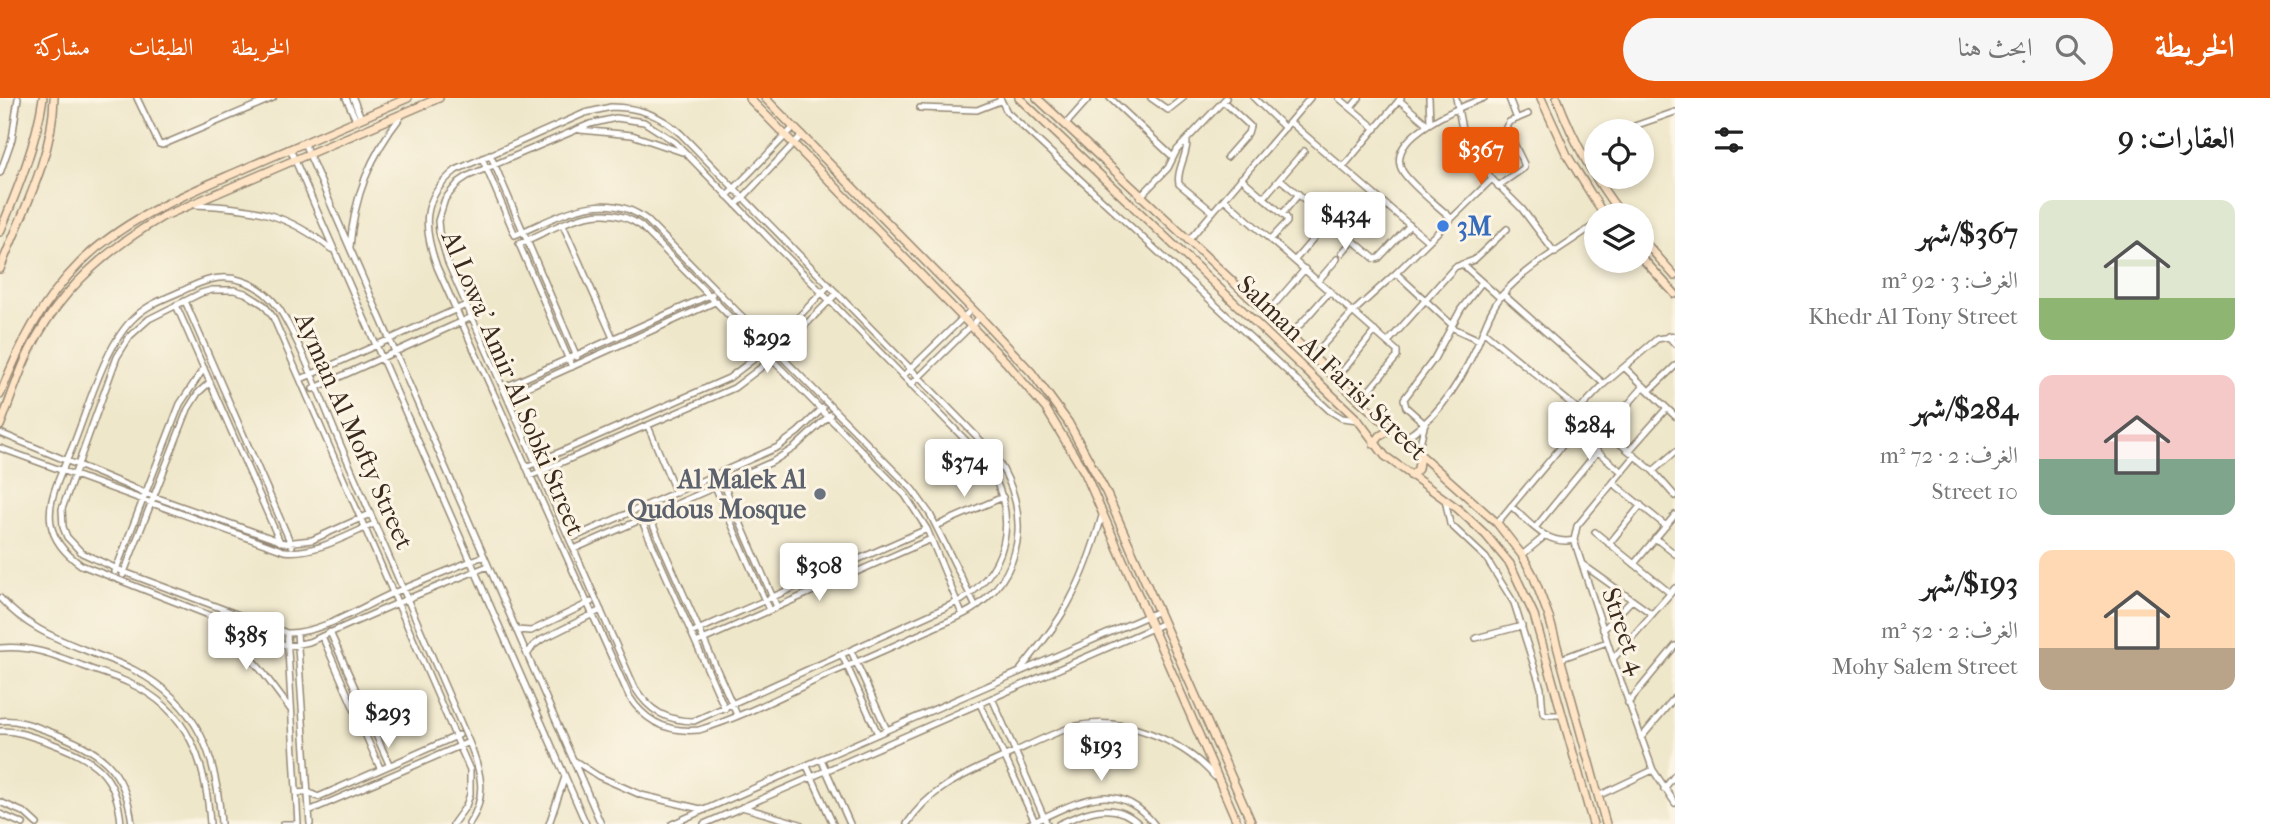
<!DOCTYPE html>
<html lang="ar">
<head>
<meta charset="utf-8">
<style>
	:root { --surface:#fff; --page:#f6f6f6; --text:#222; --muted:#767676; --accent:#ea580c }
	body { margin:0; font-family:"IM FELL French Canon",Amiri,serif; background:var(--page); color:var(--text); direction:rtl; height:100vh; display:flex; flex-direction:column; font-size:26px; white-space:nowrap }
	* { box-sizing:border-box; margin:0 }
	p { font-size:23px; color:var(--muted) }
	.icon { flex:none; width:38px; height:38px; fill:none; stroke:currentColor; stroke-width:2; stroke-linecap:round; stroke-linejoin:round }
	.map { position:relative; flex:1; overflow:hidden; direction:ltr }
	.drawer { display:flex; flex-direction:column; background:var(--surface); width:595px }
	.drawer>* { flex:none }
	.fabs { position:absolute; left:1584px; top:21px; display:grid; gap:14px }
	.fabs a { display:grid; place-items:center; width:70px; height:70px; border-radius:50%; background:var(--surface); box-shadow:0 4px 10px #0003; font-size:35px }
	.price { position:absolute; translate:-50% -60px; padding:0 16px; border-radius:7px; background:#fff; color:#222; font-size:23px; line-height:46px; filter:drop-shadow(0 2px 4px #0008) }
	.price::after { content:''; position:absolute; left:50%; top:42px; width:21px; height:16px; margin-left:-10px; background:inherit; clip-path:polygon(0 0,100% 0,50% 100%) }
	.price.on { background:var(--accent); color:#fff }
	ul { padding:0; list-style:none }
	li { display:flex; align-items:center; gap:21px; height:175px; padding:0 35px }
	li span { display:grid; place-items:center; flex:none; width:196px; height:140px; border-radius:14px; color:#555 }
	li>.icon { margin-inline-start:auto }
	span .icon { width:84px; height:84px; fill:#fffc; stroke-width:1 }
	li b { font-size:30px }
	h2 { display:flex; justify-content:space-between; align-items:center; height:84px; padding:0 35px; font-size:30px }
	header { display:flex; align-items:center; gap:42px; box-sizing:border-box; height:98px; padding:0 35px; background:var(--accent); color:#fff }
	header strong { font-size:33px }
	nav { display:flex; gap:38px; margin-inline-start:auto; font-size:24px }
	.search { width:490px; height:63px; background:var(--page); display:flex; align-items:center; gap:18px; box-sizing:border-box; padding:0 24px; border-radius:38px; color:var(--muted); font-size:26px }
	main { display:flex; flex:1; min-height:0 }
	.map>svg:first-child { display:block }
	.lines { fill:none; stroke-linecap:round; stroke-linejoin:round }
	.street-casing { stroke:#958874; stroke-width:8 }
	.secondary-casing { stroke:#958874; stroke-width:10 }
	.street { stroke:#fff; stroke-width:5 }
	.secondary { stroke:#ffe4c6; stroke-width:7 }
	.shop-dot { fill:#3f7fe0; stroke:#fcf5e5; stroke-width:2.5 }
	.worship-dot { fill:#6b7280; stroke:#fcf5e5; stroke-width:2.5 }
	.labels { text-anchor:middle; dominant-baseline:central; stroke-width:6; stroke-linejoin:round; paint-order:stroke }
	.shop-label { font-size:26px; font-weight:bold; fill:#366cbe; stroke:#fcf5e5; text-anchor:start }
	.street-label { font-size:26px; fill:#3b2a1e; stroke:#fcf5e5 }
	.worship-label { font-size:26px; font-weight:bold; fill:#5b616d; stroke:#fcf5e5; text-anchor:end }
</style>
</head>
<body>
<header>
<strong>الخريطة</strong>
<div class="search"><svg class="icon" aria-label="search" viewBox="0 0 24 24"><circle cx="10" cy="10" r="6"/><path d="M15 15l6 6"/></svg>ابحث هنا</div>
<nav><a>الخريطة</a><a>الطبقات</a><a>مشاركة</a></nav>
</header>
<main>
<section class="drawer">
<h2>العقارات: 9<svg class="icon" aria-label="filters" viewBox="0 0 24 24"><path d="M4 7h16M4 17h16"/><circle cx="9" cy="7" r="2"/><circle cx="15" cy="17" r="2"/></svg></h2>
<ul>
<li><span style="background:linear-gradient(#dfe7d0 70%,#8fb573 0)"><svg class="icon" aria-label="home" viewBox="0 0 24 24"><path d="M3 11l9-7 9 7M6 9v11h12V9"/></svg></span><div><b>$367/شهر</b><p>الغرف: 3 · 92 m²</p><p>Khedr Al Tony Street</p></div></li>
<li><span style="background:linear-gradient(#f6c9c9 60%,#7fa58c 0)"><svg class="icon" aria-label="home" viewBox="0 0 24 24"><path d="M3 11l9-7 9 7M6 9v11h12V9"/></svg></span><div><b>$284/شهر</b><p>الغرف: 2 · 72 m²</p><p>Street 10</p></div></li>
<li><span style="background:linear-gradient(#ffd9b3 70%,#b9a48a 0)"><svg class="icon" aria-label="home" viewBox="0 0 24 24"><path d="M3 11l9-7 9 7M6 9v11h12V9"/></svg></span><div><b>$193/شهر</b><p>الغرف: 2 · 52 m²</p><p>Mohy Salem Street</p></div></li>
</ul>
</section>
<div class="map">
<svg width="1675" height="726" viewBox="0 0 1675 726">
	<rect width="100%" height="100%" fill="#fcf5e5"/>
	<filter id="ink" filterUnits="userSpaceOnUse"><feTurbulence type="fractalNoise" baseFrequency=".0143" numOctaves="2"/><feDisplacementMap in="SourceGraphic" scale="14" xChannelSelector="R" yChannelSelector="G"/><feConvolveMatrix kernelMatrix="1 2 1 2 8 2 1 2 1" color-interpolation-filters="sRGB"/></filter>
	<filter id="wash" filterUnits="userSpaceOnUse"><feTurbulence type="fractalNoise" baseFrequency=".00686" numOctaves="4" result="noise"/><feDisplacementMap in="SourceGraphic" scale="28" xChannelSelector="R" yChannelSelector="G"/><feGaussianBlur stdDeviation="1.57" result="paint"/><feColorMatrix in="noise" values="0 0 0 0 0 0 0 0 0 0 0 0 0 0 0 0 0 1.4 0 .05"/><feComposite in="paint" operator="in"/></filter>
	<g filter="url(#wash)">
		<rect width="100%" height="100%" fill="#efe7ca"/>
	</g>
	<g filter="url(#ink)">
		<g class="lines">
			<g class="street-casing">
				<path id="street" d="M137,0L159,46L162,47L273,0
					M346,0L356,22
					M353,0L361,20
					M1000,0L1007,14L1329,312L1342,320L1358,322
					M1110,0L1173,59
					M1151,0L1168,12L1183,0
					M1254,0L1285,30
					M1339,0L1376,31
					M1429,0L1430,24
					M1456,0L1462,31L1476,59L1492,81L1522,111L1555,155
					M1509,0L1517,21
					M1399,2L1427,26
					M1223,3L1250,28L1248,35L1227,59
					M611,9C639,9 661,17 681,36L990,352C1029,401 1030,469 977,508C963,519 944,524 929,532C898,546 867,560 836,573C791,593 746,618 699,632C668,635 645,624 629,598L437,169C423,130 420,101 456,72L585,15Z
					M920,10L977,12L1000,3
					M1351,10L1359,0
					M616,20L644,24L675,44L982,359C1018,410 1014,466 962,502L694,623C667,623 649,613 635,590L448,165L439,134L438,123L445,101L459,84L468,78L590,26Z
					M1290,24L1428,143
					M1065,27L1089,0
					M580,32L632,37L682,54
					M1620,33L1675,14
					M1187,44C1187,58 1176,73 1179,86L1213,114
					M304,45L601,726
					M290,51L586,726
					M490,56L577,259
					M482,60L515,137
					M1590,68V58L1596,47
					M1343,69L1401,0
					M0,75L12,41L18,0
					M1241,80L1287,120V124L1271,141
					M1280,81L1375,161L1379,160L1410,127
					M1498,88L1524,70V66L1506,29L1509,24L1528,16
					M727,98L794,29
					M1140,99L1168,70L1177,52L1226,0
					M1264,99L1304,53
					M1224,101L1397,253V259L1360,303
					M195,107C251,109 287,115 331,151
					M736,107L802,37
					M1283,115L1299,96
					M1451,120C1437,107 1413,89 1403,74C1382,39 1462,8 1484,0
					M563,127L613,240
					M515,137C558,119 604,89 647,122L912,391L930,416L976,509
					M1345,137L1378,100
					M1188,143L1310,0
					M519,146C558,129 601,99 641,128L905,397L927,431L962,516
					M519,146L572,269
					M350,149C354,98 370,58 402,17
					M1342,155L1352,143
					M1295,162L1329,122
					M1462,166L1500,200
					M1396,175L1452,227
					M1318,183L1337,161
					M1503,196L1604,286
					M185,203L292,448
					M176,207L280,444
					M1267,215L1305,171
					M1451,229L1479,242
					M1483,233L1653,373L1675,398
					M1291,237L1330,193
					M1668,238L1675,246
					M1388,244L1455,169L1474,162L1507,131
					M1313,258L1353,214L1396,175L1492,81
					M1624,269L1675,318
					M903,278L972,211
					M1337,280L1375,233
					M301,281L466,207
					M911,287L980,219
					M503,290L712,196
					M313,291L472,219
					M1649,293L1675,268
					M507,298L717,203
					M1579,312L1604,286L1657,241L1675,238
					M1425,326L1406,309L1404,301L1434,261L1461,211L1482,184
					M648,328L676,395
					M1605,333L1644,288
					M1574,334L1622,374
					M0,335L155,399L285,445L312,442L370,416
					M1403,341C1436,322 1460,285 1476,250C1484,232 1489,213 1502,197C1525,170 1566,147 1596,126
					M0,350L284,453C314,457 348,437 374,426
					M1629,353L1667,310
					M1418,354L1424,329
					M1635,358L1577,428L1574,442L1613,561L1653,672L1675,705
					M526,369L729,280L771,248L829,187
					M1653,373L1675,354
					M719,376L777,509
					M530,378L734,290L771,262L837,195
					M1613,385L1666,428
					M714,386L769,512
					M1445,401L1450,426L1486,460L1514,505L1541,590L1543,615L1547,617H1562
					M1511,408C1530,425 1547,448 1574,442
					M649,418L737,617
					M641,421L725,611
					M1497,425L1587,318
					M936,428L1003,399
					M1535,430L1597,354
					M1595,434L1670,495
					M1655,440L1675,456
					M570,441L778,349L798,334L823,310
					M1609,446L1641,407
					M574,451L772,364L794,350L830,317
					M1522,457L1545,438
					M1582,466L1652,516
					M1634,466L1675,417
					M115,474L180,306L204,270
					M123,477L188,311L198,295L210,284
					M0,500C24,527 52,539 85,552C101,559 119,564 134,572C199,606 217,658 221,726
					M219,524L261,572L291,612
					M516,532L531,533L591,504
					M1603,532L1632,502
					M330,534L389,666
					M287,535L298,726
					M297,535L310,726
					M691,535L927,431
					M322,538L380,670
					M1476,540L1522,528
					M696,545L931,441
					M0,550C30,547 55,557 83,568C98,574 114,578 129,585C190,612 206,665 210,726
					M851,553L887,632
					M527,557L533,548L541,542L601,512
					M842,557L878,636
					M1560,561L1607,544
					M1613,561L1675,490
					M1021,571C1039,548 1058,526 1071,500C1085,474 1094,446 1102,418
					M992,600L1047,726
					M1628,605L1675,548
					M980,606L1036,726
					M0,623C16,621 32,627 48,633C98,651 126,669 132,726
					M0,633C16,632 33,639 48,644C93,661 117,674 121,726
					M1641,640L1675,599
					M821,661L850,726
					M575,663L598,678L641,697L705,712
					M807,668L833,726
					M1664,691L1675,677
					M296,695L308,694L318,699L459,637
					M1598,698L1653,672
					M0,704L25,715L37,726
					M742,709L800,726
					M309,713L469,644
					M0,716L23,726
					M283,726H298
					M453,726L466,708L470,696V672L273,219L264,207L245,195L234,192H212L201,195L149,221L130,238L117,259L62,411L63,429L67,439L82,455L124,474L287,535C320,536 363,508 393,495C423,483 453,470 484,458
					M469,726C488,698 481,673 469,644C427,549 386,453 345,357C325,312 305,253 280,212C271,199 258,188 243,183C221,175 202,183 182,193C166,200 149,206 136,218C106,244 89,307 74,345C65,369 46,400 51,426C54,444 67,457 81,467L288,548L309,544L398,505L407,501L488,468
					M549,726L565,679
					M672,726L1159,513
					M704,726L1164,525
					M907,726C929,691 965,676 1001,660C1024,650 1047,637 1070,630C1120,615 1183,642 1215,679
					M1029,726C1075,706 1115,677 1154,726
					M1059,726C1086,714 1114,701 1139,726"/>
			</g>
			<g class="secondary-casing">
				<path id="secondary" d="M749,0L1006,264L1046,311L1085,375L1238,726
					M765,0L980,219L1032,275L1068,324L1106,394L1252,726
					M1019,0L1358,322L1385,358L1457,410L1486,437L1510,466L1534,517L1593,726
					M1037,0L1360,303L1497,425L1522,457L1533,477L1549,519L1606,726
					M1541,0L1567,57L1604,117
					M1557,0C1573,42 1594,81 1622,117
					M0,134C18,90 36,47 43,0
					M1642,141L1675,178
					M1642,160L1675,196
					M0,171C21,117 53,59 54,0
					M0,297C19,248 42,203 80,165C126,119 187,96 246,70C300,47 354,23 408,0
					M0,328C10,303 18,276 30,252C58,194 107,151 162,119L439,0
					M1374,346L1380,338L1391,331
					M1411,378L1418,371L1420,356"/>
			</g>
			<use href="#street" class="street"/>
			<use href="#secondary" class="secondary"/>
		</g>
	</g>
	<circle class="shop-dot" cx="1443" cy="128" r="7"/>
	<circle class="worship-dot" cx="820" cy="396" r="7"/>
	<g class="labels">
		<g class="shop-label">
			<text x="1457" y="128">3M</text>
		</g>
		<g class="street-label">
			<text transform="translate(1332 270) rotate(44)">Salman Al Farisi Street</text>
			<text transform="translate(513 285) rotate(67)">Al Lowa' Amir Al Sobki Street</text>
			<text transform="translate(354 333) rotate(66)">Ayman Al Mofty Street</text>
			<text transform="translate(1624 533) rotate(71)">Street 4</text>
		</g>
		<g class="worship-label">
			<text x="806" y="381">Al Malek Al<tspan x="806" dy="30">Qudous Mosque</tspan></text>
		</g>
	</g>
</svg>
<div class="fabs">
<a><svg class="icon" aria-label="locate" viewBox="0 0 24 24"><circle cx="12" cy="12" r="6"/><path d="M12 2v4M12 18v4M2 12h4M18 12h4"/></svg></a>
<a><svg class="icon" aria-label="layers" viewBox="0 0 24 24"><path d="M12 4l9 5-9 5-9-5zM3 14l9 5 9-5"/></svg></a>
</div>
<b class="price on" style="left:1481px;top:89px">$367</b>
<b class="price" style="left:1345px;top:154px">$434</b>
<b class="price" style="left:767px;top:277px">$292</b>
<b class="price" style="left:1589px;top:364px">$284</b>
<b class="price" style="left:964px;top:401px">$374</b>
<b class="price" style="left:819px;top:505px">$308</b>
<b class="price" style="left:246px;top:574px">$385</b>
<b class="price" style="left:388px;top:652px">$293</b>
<b class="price" style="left:1101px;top:685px">$193</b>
</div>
</main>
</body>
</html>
